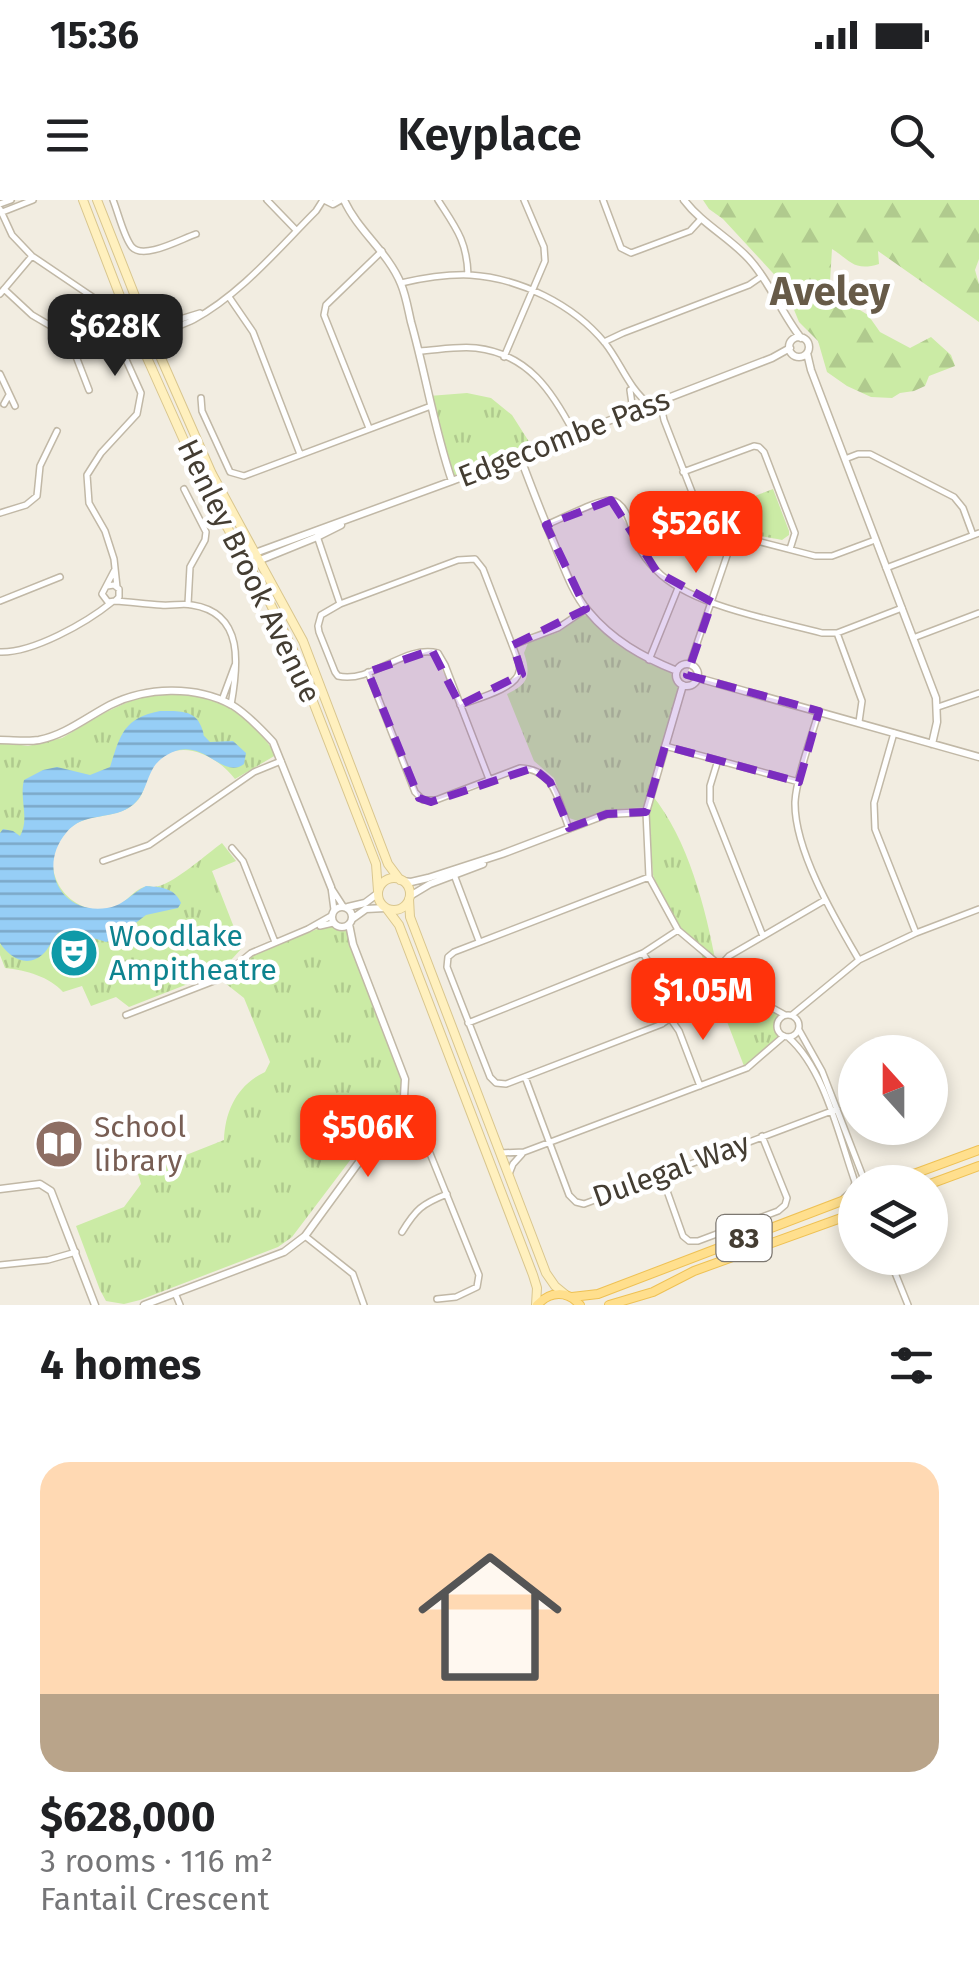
<!DOCTYPE html>
<html lang="en">
<head>
<meta charset="utf-8">
<style>
	:root { --surface:#fff; --page:#f2f2f2; --text:#202124; --muted:#757577; --accent:#ff320b }
	body { margin:0; font-family:"Fira Sans",sans-serif; background:var(--page); color:var(--text); height:100vh; display:flex; flex-direction:column; font-size:38px; white-space:nowrap }
	* { box-sizing:border-box; margin:0 }
	p { font-size:32px; color:var(--muted) }
	.icon { flex:none; width:55px; height:55px; fill:none; stroke:currentColor; stroke-width:2; stroke-linecap:round; stroke-linejoin:round }
	.map { position:relative; height:1105px; overflow:hidden }
	.drawer { display:flex; flex-direction:column; background:var(--surface); flex:1 }
	.drawer>* { flex:none }
	.needle { width:65px; rotate:339deg }
	.buttons { position:absolute; left:838px; top:835px; display:grid; gap:20px }
	.buttons a { display:grid; place-items:center; width:110px; height:110px; border-radius:50%; background:var(--surface); box-shadow:0 5px 15px #0003; font-size:50px }
	.price { position:absolute; translate:-50% -85px; padding:0 22px; border-radius:20px; background:var(--accent); color:#fff; font-size:32px; line-height:65px; filter:drop-shadow(0 2px 5px #0008) }
	.price::after { content:''; position:absolute; left:50%; top:60px; width:30px; height:22px; margin-left:-15px; background:inherit; clip-path:polygon(0 0,100% 0,50% 100%) }
	.price.on { background:#222; color:#fff }
	ul { padding:0; list-style:none }
	li { display:grid; align-content:center; gap:20px; height:530px; padding:0 40px }
	li span { display:grid; place-items:center; height:310px; border-radius:30px; color:#555 }
	li>.icon { margin-inline-start:auto }
	span .icon { width:180px; height:180px; fill:#fffc; stroke-width:1 }
	li b { font-size:42px }
	h2 { display:flex; justify-content:space-between; align-items:center; height:120px; padding:0 40px; font-size:42px }
	.status { display:flex; justify-content:space-between; align-items:center; height:70px; padding:0 50px; background:var(--surface); direction:ltr }
	.status svg { height:28px; fill:currentColor }
	header { display:flex; justify-content:space-between; align-items:center; height:130px; padding:0 40px; background:var(--surface); font-size:45px; font-weight:600 }
	.map>svg:first-child { display:block }
	.forest { fill:url(#forest-firs) }
	.park { fill:url(#park-tufts) }
	.water { fill:url(#water-rules) }
	.lines { fill:none; stroke-linecap:round; stroke-linejoin:round }
	.minor-casing { stroke:#c1b8a6; stroke-width:8 }
	.tertiary-casing { stroke:#c1b8a6; stroke-width:9 }
	.secondary-casing { stroke:#d9c68e; stroke-width:10 }
	.primary-casing { stroke:#eec154; stroke-width:10 }
	.minor { stroke:#fff; stroke-width:5 }
	.tertiary { stroke:#fff; stroke-width:6 }
	.secondary { stroke:#fff0be; stroke-width:8 }
	.primary { stroke:#ffdf8d; stroke-width:8 }
	.marked { fill:#7b2cbf; fill-opacity:0.2; stroke:#7b2cbf; stroke-width:8; stroke-dasharray:20 12; stroke-linejoin:round }
	.labels { text-anchor:middle; dominant-baseline:central; stroke-width:9; stroke-linejoin:round; paint-order:stroke }
	.shield { fill:#fff; stroke:#7c7770; stroke-width:2.5 }
	.shield-label { font-size:28px; font-weight:bold; fill:#443d32 }
	.street-label { font-size:30px; fill:#443d32; stroke:#fff }
	.culture-label { font-size:30px; fill:#0d838f; stroke:#fff; text-anchor:start }
	.education-label { font-size:30px; fill:#785e54; stroke:#fff; text-anchor:start }
	.district-label { font-size:40px; font-weight:bold; fill:#675b48; stroke:#fff }
</style>
</head>
<body>
<div class="status"><b>15:36</b><svg viewBox="0 0 49 12"><path d="M0 12V9h3v3zM5 12V6h3v6zM10 12V3h3v9zM15 12V0h3v12zM26 1h20v11H26zM47 4h2v5h-2z"/></svg></div>
<header><svg class="icon" aria-label="menu" viewBox="0 0 24 24"><path d="M4 6h16M4 12h16M4 18h16"/></svg>Keyplace<svg class="icon" aria-label="search" viewBox="0 0 24 24"><circle cx="10" cy="10" r="6"/><path d="M15 15l6 6"/></svg></header>
<div class="map">
<svg width="979" height="1105" viewBox="0 0 979 1105">
	<defs>
		<pattern id="forest-firs" width="22" height="20" patternUnits="userSpaceOnUse" patternTransform="scale(2.5)"><rect width="22" height="20" fill="#cbeba5"/><path d="M5 1l3.5 6h-7zM16 11l3.5 6h-7z" fill="#b0ca8e"/></pattern>
		<pattern id="park-tufts" width="24" height="20" patternUnits="userSpaceOnUse" patternTransform="scale(2.5)"><rect width="24" height="20" fill="#cbeba5"/><path d="M3 7l-1-3M5 7V3M7 7l1-3M15 17l-1-3M17 17v-4M19 17l1-3" fill="none" stroke="#b0ca8e"/></pattern>
		<pattern id="water-rules" width="6" height="5" patternUnits="userSpaceOnUse" patternTransform="scale(2.5)"><rect width="6" height="5" fill="#96cef6"/><path d="M0 2.5h6" fill="none" stroke="#7ca8c8"/></pattern>
	</defs>
	<rect width="100%" height="100%" fill="#f2ede1"/>
	<path class="forest" d="M703,0H979V59L975,70L979,84V122L878,51L879,64C854,72 850,60 832,49L830,82L850,104L868,115L880,132L910,148L931,137L951,155L955,166L929,176L925,186L914,191L900,193L892,198L871,197L847,186L827,172L818,141L799,122L784,85L723,19L709,9Z"/>
	<path class="park" d="M467,193L491,198L512,215L533,248L451,279L429,196Z
		M773,289L789,331V335L782,340C759,336 726,331 709,313Z
		M583,415L589,416L615,443L648,463L670,472L679,485L646,607L606,610L578,621L569,618L554,578L534,561L507,494C529,484 531,475 524,453L528,443L559,432Z
		M168,493C181,495 196,495 208,499C238,508 260,530 276,555L235,579C216,554 174,534 152,568C145,579 145,594 136,602C116,622 86,610 67,631C54,646 49,661 56,679C65,703 95,718 119,705C128,700 134,690 144,687C156,684 146,689 159,686C175,682 207,654 222,643L236,661L212,671L242,748L221,771L129,807L116,797L91,806L82,786L63,792C50,777 26,770 5,768L0,755V542L28,546L62,538L106,512L137,498Z
		M652,595C688,639 706,709 716,764L763,799L780,818L778,823L781,833L763,854L744,866L700,751L679,731L666,711L653,675L648,612Z
		M337,724L345,728L402,875L401,893L292,1037L278,1047L140,1100L124,1104L106,1101L100,1090L76,1026L124,1007L141,984L138,974L224,940C225,911 237,885 265,872L270,862L244,798L225,783L254,754L325,726Z"/>
	<path class="water" d="M160,511C175,511 195,509 201,526C207,541 199,530 210,542L233,541L246,553L244,564C220,582 201,528 161,559C146,571 148,592 134,604C113,622 84,610 66,633C37,668 61,715 107,708C123,706 132,693 146,686C161,687 175,688 181,703L178,708L146,715L115,739L106,742L68,730L58,733C52,739 49,749 43,754C27,769 9,757 0,743V633L3,629L13,631L20,636C30,619 19,599 24,580L43,570L57,567L90,575L110,567C120,536 123,518 160,511Z"/>
	<g class="lines">
		<g class="minor-casing">
			<path id="minor" d="M113,0C118,12 124,38 132,47C144,60 181,39 196,34
				M267,0L296,30
				M438,0C456,28 467,41 468,75
				M603,0L621,48L631,53L690,31L701,19
				M0,4L11,0
				M0,9L12,35L32,56L100,102L141,193L137,214L101,253L87,275L89,303L105,331L114,359L117,387
				M0,13L33,0
				M401,83C423,78 446,74 470,75C519,78 573,104 605,143C621,163 628,188 650,205
				M4,89L32,115L61,132L72,146L89,190
				M0,94L32,56
				M229,97L253,132L300,254
				M147,124L161,125L200,113
				M604,142L623,133L749,85L762,76
				M154,144C164,128 177,128 193,120C241,94 278,49 316,11L323,0
				M419,151C437,150 458,146 476,148C528,154 552,191 574,233
				M504,157L545,61L544,47L524,0
				M0,174L15,206
				M630,190L633,211
				M201,198L202,211L230,272L244,276L431,206
				M660,201L664,220L699,310L715,326L734,335L815,356H832L875,340
				M4,204L9,195
				M369,228L324,115L326,105L382,51
				M845,259L858,254H870L954,297L963,308L973,335
				M683,272L754,246L759,247L764,252L795,333L790,349
				M184,289L206,332L205,340L190,367L188,404
				M0,313L26,305L37,296L40,266L57,231
				M546,325C559,320 601,298 611,300C628,303 632,332 638,345C642,354 649,363 656,370C690,406 774,420 822,433H837L902,408
				M317,336L340,404
				M886,368L979,333
				M107,386L114,385L119,389V397L115,401L108,402L102,394L114,371
				M0,401L60,377
				M115,401C130,402 146,404 161,405C172,406 182,403 192,405C245,413 238,466 231,505
				M837,433L862,501L859,522
				M913,438L979,413
				M513,445L558,428L586,409
				M0,452C33,453 86,423 112,402
				M649,460L678,388
				M690,464L734,335
				M368,472L415,592L423,600H436L520,568C555,569 558,601 569,628
				M222,500L235,465
				M460,505C475,499 516,489 519,472C521,467 518,460 516,455L483,369L475,359L458,360L340,404L321,415L318,426L319,432L335,472L338,476C372,484 404,444 438,453L445,465L489,579
				M938,507L979,493
				M819,511C812,535 796,579 795,602C794,650 835,719 859,760
				M894,533L874,603L875,629L916,733
				M665,546L799,582
				M718,560L710,586V602L763,736
				M646,612L649,677L678,730L767,805L785,815
				M232,648L243,661L275,742
				M103,661L149,645L254,572L281,561
				M453,672L479,741
				M331,687L334,710
				M332,689L343,706
				M320,726L333,723
				M643,753C650,766 674,799 672,812C672,819 667,820 662,824L506,884L496,883L490,877L447,767L448,757L454,752L649,677
				M719,767L729,756L825,700
				M777 826a11 11 0 1 1 22 0a11 11 0 1 1-22 0Z
				M126,815L219,779L251,753L308,729L331,716
				M792,815L859,760L916,733L979,709
				M670,818L679,831L700,886
				M468,823L643,753L678,730
				M799,830L822,871L865,982
				M788,837C825,869 839,937 855,982L853,990L844,998
				M525,877L569,995L576,1002L584,1004L837,909
				M397,910L421,931L479,1075L477,1087L456,1097L437,1099
				M500,953L524,952L747,868L784,836
				M509,974L513,964L522,954
				M661,974L683,1036L689,1041H698L778,1011L785,1005L787,998L762,936
				M402,1032C416,1009 422,1004 447,994
				M305,1036L353,1074L364,1105
				M889,1058L908,1105
				M0,1065L48,1060L76,1052
				M175,1093L180,1105"/>
		</g>
		<g class="tertiary-casing">
			<path id="tertiary" d="M325,0L333,4L340,0
				M344,0C358,31 388,52 401,84C406,96 408,109 411,122C426,175 434,229 452,281
				M684,0C702,24 729,37 749,59C771,83 781,113 801,138
				M789 147a10 10 0 1 1 20 0a10 10 0 1 1-20 0Z
				M807,153L811,170L936,498L937,522L932,544
				M519,254C531,286 543,317 556,348C565,370 573,393 588,411C612,440 642,457 677,471
				M244,357L452,281L772,158L790,148
				M248,365L317,337L341,325
				M676 475a11 11 0 1 1 22 0a11 11 0 1 1-22 0Z
				M698,478L979,557
				M0,540C13,540 27,542 39,540C65,535 87,517 110,505C146,487 195,485 232,505C247,514 261,529 273,542L331,687
				M402,681L411,682L428,678L502,654L607,614L646,612L683,485
				M410,696L430,684L483,664
				M332 717a10 10 0 1 1 20 0a10 10 0 1 1-20 0Z
				M348,707L365,703L377,694
				M352,719L366,709L385,708
				M0,989L40,984L51,991L95,1105
				M144,1105L284,1052L305,1036L397,910L404,897L405,879L353,744L349,724"/>
		</g>
		<g class="secondary-casing">
			<path id="secondary" d="M83,0L123,104L207,292L268,399L293,450L376,664L378,691
				M97,0L146,124L212,274L303,441L388,664L400,680
				M378 694a16 16 0 1 1 32 0a16 16 0 1 1-32 0Z
				M409,699L410,717L546,1073L555,1086L566,1095
				M387,709L399,725L533,1075L537,1088L536,1105"/>
		</g>
		<g class="primary-casing">
			<path id="primary" d="M892,982L979,950
				M930,984L979,966
				M572,1097L598,1094L855,996
				M537,1105C550,1091 567,1090 580,1105
				M609,1105L653,1092L694,1071L855,1013"/>
		</g>
		<use href="#minor" class="minor"/>
		<use href="#tertiary" class="tertiary"/>
		<use href="#secondary" class="secondary"/>
		<use href="#primary" class="primary"/>
	</g>
	<path class="marked" d="M611,300L657,372L712,402L687,475L819,511L799,582L665,546L646,612L607,614L569,628L550,582L533,568L431,602L419,598L368,472L432,450L460,505L522,474L513,445L586,409L546,325Z"/>
	<defs>
		<g id="theatre-disc" transform="scale(2.5)"><circle r="9.5" fill="#0f9aa8" stroke="#fff"/><path d="M-5-5.5Q0-4 5-5.5V0Q5 5 0 6Q-5 5-5 0ZM-3.3-2.5H-1v1.5H-3.3ZM1-2.5H3.3v1.5H1ZM-2.8 1Q0 5.5 2.8 1Z" fill="#fff"/></g>
		<g id="library-disc" transform="scale(2.5)"><circle r="9.5" fill="#8d6e63" stroke="#fff"/><path d="M-6-4Q-3-5.5-.7-3.5V5Q-3 3-6 4ZM6-4Q3-5.5 .7-3.5V5Q3 3 6 4Z" fill="#fff"/></g>
	</defs>
	<g fill-rule="evenodd">
		<use href="#theatre-disc" x="74" y="753"/>
		<use href="#library-disc" x="59" y="944"/>
	</g>
	<g class="labels">
		<rect class="shield" x="716.5" y="1015" width="55" height="46" rx="8"/>
		<g class="shield-label">
			<text x="744" y="1038">83</text>
		</g>
		<g class="street-label">
			<text transform="translate(564 238) rotate(-21)">Edgecombe Pass</text>
			<text transform="translate(249 371) rotate(64)">Henley Brook Avenue</text>
			<text transform="translate(671 970) rotate(-20)">Dulegal Way</text>
		</g>
		<g class="culture-label">
			<text x="109" y="736">Woodlake<tspan x="109" dy="34">Ampitheatre</tspan></text>
		</g>
		<g class="education-label">
			<text x="94" y="927">School<tspan x="94" dy="34">library</tspan></text>
		</g>
		<g class="district-label">
			<text x="830" y="92">Aveley</text>
		</g>
	</g>
</svg>
<div class="buttons">
<a><svg class="needle" viewBox="-14 -14 28 28"><path d="M0-13l5 13h-10z" fill="#e53935"/><path d="M0 13l5-13h-10z" fill="#757577"/></svg></a>
<a><svg class="icon" aria-label="layers" viewBox="0 0 24 24"><path d="M12 4l9 5-9 5-9-5zM3 14l9 5 9-5"/></svg></a>
</div>
<b class="price on" style="left:115px;top:179px">$628K</b>
<b class="price" style="left:696px;top:376px">$526K</b>
<b class="price" style="left:703px;top:843px">$1.05M</b>
<b class="price" style="left:368px;top:980px">$506K</b>
</div>
<section class="drawer">
<h2>4 homes<svg class="icon" aria-label="filters" viewBox="0 0 24 24"><path d="M4 7h16M4 17h16"/><circle cx="9" cy="7" r="2"/><circle cx="15" cy="17" r="2"/></svg></h2>
<ul>
<li><span style="background:linear-gradient(#ffd9b3 75%,#b9a48a 0)"><svg class="icon" aria-label="home" viewBox="0 0 24 24"><path d="M3 11l9-7 9 7M6 9v11h12V9"/></svg></span><div><b>$628,000</b><p>3 rooms · 116 m²</p><p>Fantail Crescent</p></div></li>
</ul>
</section>
</body>
</html>
